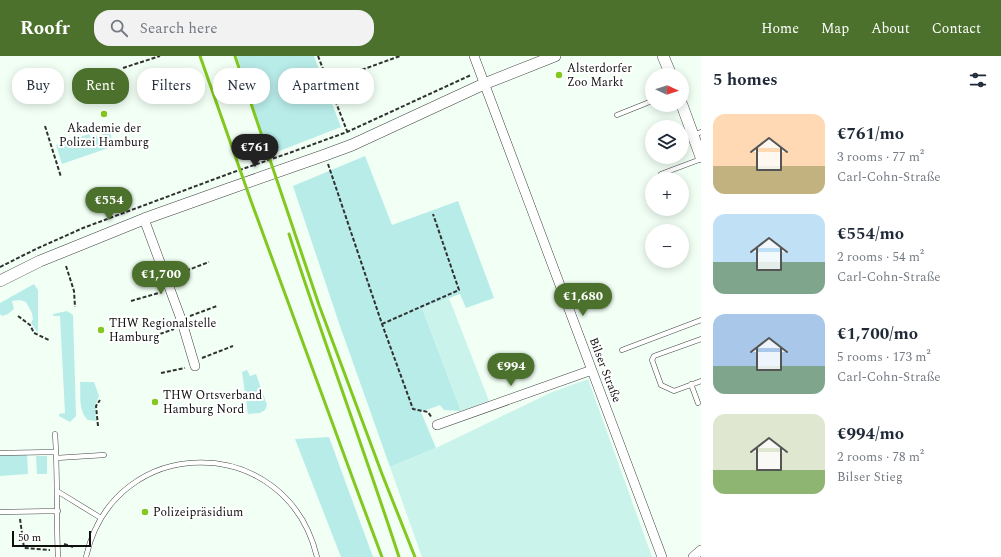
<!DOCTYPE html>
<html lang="en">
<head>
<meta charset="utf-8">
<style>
	:root { --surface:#fff; --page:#f2f2f3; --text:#1f2937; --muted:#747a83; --accent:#4c712c }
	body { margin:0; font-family:Spectral,serif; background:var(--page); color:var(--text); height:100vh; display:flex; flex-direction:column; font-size:15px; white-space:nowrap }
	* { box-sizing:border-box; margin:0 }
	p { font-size:13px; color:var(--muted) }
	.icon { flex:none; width:22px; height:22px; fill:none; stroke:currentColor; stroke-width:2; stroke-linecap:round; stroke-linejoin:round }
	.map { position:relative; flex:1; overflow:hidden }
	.side { display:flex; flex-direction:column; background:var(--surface); width:300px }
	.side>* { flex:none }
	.banner { position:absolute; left:12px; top:12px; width:380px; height:36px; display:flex; gap:8px }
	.needle { width:26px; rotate:94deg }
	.tools { position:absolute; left:645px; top:12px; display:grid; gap:8px }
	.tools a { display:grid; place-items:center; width:44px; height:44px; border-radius:50%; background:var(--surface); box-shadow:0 2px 10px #0003; font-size:20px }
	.scale { position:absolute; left:12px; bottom:10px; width:79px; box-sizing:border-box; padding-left:4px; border:2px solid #0f0f0f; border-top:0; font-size:11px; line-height:14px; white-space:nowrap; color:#0f0f0f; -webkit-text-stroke:3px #fff; paint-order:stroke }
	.price { position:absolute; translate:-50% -34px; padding:0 9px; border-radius:14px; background:var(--accent); color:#fff; font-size:13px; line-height:26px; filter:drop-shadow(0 1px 2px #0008) }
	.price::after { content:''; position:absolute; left:50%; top:24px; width:12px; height:9px; margin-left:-6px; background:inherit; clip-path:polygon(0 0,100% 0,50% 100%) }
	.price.current { background:#222; color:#fff }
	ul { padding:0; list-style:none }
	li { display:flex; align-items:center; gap:12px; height:100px; padding:0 12px }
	li span { display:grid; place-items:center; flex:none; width:112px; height:80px; border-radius:12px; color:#555 }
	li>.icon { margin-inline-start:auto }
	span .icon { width:48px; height:48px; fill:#fffc; stroke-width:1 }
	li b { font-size:17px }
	h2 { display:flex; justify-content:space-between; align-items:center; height:48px; padding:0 12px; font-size:17px }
	.tag { padding:0 14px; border-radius:16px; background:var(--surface); box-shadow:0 2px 10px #0003; font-size:14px; line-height:36px }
	.tag.current { background:var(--accent); color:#fff }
	header { display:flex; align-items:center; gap:24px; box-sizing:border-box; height:56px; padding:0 20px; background:var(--accent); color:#fff }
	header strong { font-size:19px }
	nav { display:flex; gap:22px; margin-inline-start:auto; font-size:14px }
	.search { width:280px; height:36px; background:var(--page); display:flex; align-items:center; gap:10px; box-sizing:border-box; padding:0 14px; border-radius:16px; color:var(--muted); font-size:15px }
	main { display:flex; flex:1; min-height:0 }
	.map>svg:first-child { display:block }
	.green { fill:#b8ece9 }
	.pitch { fill:#caf3eb }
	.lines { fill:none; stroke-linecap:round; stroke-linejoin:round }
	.service-casing { stroke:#424242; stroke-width:5.5 }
	.minor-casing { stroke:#424242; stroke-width:10 }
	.tertiary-casing { stroke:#424242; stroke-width:12 }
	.path { stroke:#313131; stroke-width:2; stroke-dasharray:4 2; stroke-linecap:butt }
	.service { stroke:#fff; stroke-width:4.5 }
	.minor { stroke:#fff; stroke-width:9 }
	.tertiary { stroke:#fff; stroke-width:11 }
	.rail { stroke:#82c81e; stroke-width:3 }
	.poi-dot { fill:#82c81e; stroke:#fff; stroke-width:1.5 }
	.labels { text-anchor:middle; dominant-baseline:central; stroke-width:4; stroke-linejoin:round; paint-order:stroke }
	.poi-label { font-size:12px; fill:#0f0f0f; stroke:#fff; text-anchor:start }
	.street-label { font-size:12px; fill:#0f0f0f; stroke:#fff }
</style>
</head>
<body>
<header>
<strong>Roofr</strong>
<div class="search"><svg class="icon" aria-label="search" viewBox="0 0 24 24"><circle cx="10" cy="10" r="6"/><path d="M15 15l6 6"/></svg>Search here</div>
<nav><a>Home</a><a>Map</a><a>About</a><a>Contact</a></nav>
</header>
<main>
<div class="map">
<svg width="701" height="501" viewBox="0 0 701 501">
	<rect width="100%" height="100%" fill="#f1fff5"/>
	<path class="green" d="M237,0H314L341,71L269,99Z
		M110,76L114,90L62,108L56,89L89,78L91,82Z
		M365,100L392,169L458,145L494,242L466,252L460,238L422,252L461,355L444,354L440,349L421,356L436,392L390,411L340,270L293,130Z
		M34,228L38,234V277L31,267L33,263L32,257L26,246L20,244L12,245L14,253L8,258L2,260L0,258V247Z
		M67,255L73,259L76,360L70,366L59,360V358L65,357L60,260H53V258Z
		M247,314L250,320L256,318L267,349L265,354L260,357L248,358L242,316Z
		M80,326H94L99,340L95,350L96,365L88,364C78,355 81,339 80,326Z
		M329,381L373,501H341L295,383Z
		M27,395L28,418L0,420V396Z
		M36,400H47V418H37Z"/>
	<path class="pitch" d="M449,242L489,345L461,355L422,252Z
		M588,323L652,501H422L390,411L436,392L550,337Z"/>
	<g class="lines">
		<g class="service-casing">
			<path id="service" d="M617,59L652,45
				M693,79L701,76
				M661,118L701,103
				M701,283L654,300L652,304L661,329L674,335L701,325
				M622,294L701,264
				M691,328L698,347
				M55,378C58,419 56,460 58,501
				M0,397L56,396
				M56,402L104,399
				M57,435L101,462
				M0,456L58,455
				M86,501C114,375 287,375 317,501"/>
		</g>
		<g class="minor-casing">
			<path id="minor" d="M474,0L662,501
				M144,163L181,263L195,310
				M437,369L592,314
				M693,501L701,494"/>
		</g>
		<g class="tertiary-casing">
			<path id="tertiary" d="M663,0L671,19
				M682,49L701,101
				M0,225L40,205L144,163L231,132L325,99L352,89L484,28L555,0"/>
		</g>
		<path class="path" d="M318,0L347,75
			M123,12L160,0
			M328,26L400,0
			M45,70L61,121
			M328,108L382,268L413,353L428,356L432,362
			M66,210L74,235L75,251
			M0,211L36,193L83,172L231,117L292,96L347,76L471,19
			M175,219L209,206
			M131,245L162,236
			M18,260L30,269L34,277L49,284
			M190,260L217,250
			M382,268L459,234L433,158
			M143,284L174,273
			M202,302L233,290
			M161,317L185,312
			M98,370L96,350L100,344
			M20,463L24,492L50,494
			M64,488L73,491"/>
		<use href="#service" class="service"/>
		<use href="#minor" class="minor"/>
		<use href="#tertiary" class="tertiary"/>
		<path class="rail" d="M200,0L251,145L354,426L382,501
			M235,0L319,249L382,418L415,501
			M289,178C324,287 364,393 399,501"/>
	</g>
	<g class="poi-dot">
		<circle cx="559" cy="19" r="4"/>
		<circle cx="104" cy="58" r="4"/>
		<circle cx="101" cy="274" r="4"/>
		<circle cx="155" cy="346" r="4"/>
		<circle cx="145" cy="456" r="4"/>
	</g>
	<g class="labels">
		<g class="poi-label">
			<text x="567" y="12">Alsterdorfer<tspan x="567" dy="14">Zoo Markt</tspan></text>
			<text x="104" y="72" text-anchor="middle">Akademie der<tspan x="104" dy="14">Polizei Hamburg</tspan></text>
			<text x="109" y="267">THW Regionalstelle<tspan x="109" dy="14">Hamburg</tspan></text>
			<text x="163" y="339">THW Ortsverband<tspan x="163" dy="14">Hamburg Nord</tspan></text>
			<text x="153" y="456">Polizeipräsidium</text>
		</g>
		<g class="street-label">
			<text transform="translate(605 314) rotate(69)">Bilser Straße</text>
		</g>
	</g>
</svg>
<div class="tools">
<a><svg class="needle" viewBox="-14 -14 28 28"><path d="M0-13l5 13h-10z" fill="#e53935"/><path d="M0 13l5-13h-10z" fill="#747a83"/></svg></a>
<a><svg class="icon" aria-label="layers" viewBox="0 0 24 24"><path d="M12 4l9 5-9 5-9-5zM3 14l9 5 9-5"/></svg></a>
<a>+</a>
<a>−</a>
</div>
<div class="scale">50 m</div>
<b class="price current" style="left:255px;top:112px">€761</b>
<b class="price" style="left:109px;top:165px">€554</b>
<b class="price" style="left:161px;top:239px">€1,700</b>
<b class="price" style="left:583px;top:261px">€1,680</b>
<b class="price" style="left:511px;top:331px">€994</b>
<div class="banner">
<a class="tag">Buy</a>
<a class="tag current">Rent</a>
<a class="tag">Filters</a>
<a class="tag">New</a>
<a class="tag">Apartment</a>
</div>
</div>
<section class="side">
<h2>5 homes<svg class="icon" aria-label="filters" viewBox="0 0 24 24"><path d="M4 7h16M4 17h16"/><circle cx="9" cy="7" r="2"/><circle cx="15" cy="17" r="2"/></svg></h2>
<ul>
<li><span style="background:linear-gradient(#ffd9b3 65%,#c2b280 0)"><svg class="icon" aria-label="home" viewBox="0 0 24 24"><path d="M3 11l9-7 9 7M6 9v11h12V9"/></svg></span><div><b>€761/mo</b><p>3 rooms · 77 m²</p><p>Carl-Cohn-Straße</p></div></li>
<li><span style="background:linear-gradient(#bfe0f5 60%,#7fa58c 0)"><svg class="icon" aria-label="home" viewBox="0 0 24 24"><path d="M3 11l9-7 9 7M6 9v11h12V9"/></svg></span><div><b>€554/mo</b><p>2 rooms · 54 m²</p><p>Carl-Cohn-Straße</p></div></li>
<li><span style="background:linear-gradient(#a9c7e8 65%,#7fa58c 0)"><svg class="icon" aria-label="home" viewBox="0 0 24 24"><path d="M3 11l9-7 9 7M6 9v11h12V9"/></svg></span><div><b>€1,700/mo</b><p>5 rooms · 173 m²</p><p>Carl-Cohn-Straße</p></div></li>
<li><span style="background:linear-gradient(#dfe7d0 70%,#8fb573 0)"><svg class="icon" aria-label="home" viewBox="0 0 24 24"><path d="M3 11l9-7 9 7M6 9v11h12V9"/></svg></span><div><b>€994/mo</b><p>2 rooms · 78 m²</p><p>Bilser Stieg</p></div></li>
</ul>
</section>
</main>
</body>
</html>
